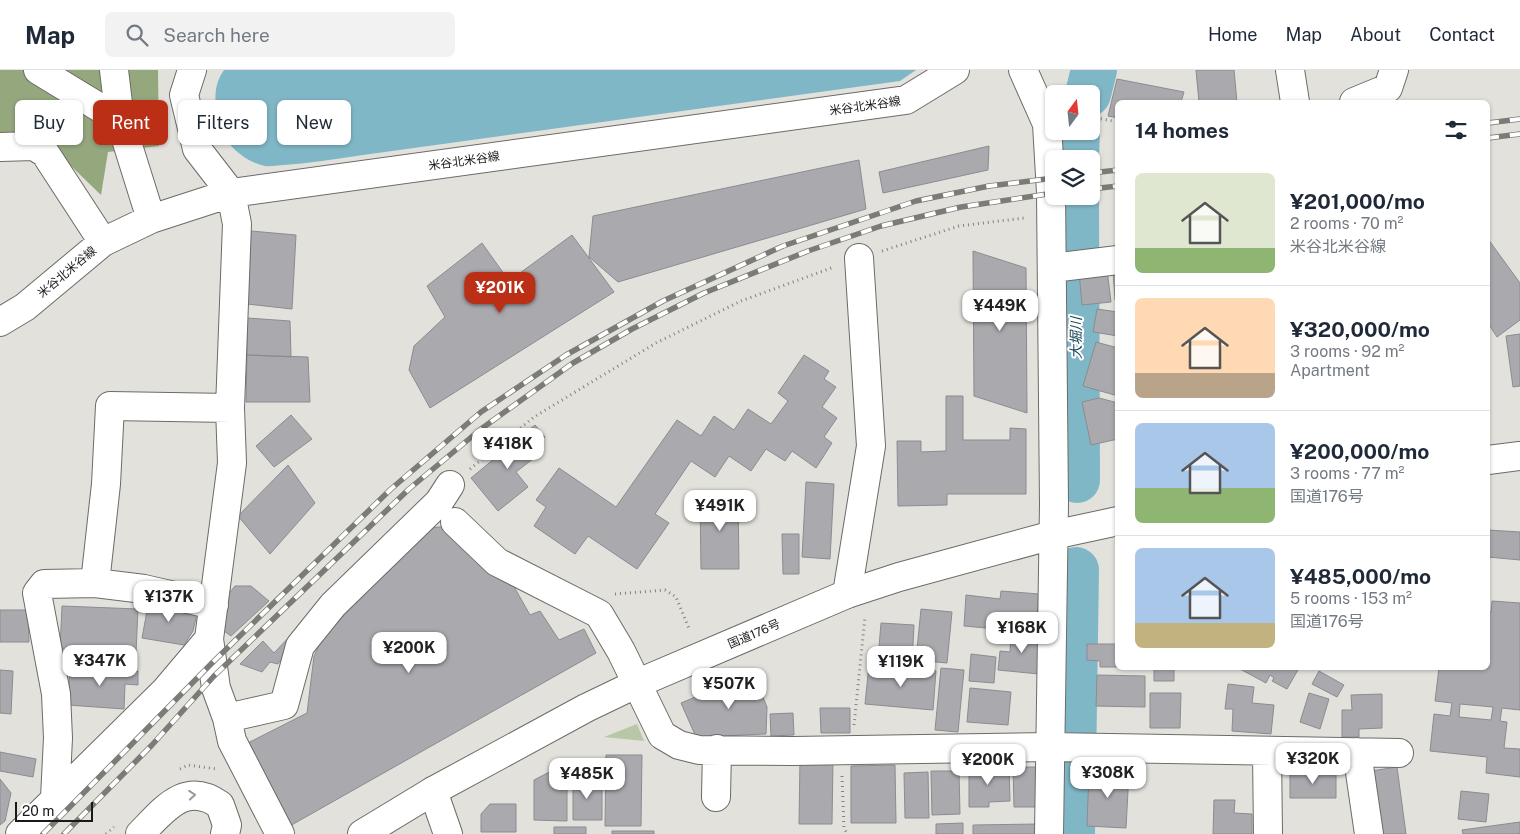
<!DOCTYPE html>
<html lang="en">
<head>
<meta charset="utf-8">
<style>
	:root { --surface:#fff; --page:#f2f2f3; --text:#1f2937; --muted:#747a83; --line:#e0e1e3; --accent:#bb2f16 }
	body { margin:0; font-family:"Public Sans","Noto Sans JP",sans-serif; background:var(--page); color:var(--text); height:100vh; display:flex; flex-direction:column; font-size:19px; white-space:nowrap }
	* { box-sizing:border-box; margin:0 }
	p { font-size:16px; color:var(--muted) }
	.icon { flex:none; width:28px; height:28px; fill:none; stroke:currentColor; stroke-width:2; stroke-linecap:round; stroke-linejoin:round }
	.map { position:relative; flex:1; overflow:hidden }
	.panel { position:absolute; left:1115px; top:30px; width:375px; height:570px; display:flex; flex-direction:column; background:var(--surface); border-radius:8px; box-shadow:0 1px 4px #0004 }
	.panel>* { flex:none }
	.hud { position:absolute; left:15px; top:30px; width:475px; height:45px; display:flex; gap:10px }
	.needle { width:32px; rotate:15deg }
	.tools { position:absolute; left:1045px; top:15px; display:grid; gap:10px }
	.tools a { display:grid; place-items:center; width:55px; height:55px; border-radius:8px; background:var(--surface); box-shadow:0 1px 4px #0004; font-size:25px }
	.scale { position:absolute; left:15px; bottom:12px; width:78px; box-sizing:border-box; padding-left:5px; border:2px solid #191917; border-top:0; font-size:14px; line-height:18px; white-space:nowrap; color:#191917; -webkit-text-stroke:4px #fff; paint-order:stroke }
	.price { position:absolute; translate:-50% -42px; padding:0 11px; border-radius:10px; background:#fff; color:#222; font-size:16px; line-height:32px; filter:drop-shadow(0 1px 2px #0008) }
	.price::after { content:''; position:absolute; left:50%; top:30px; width:15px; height:11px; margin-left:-8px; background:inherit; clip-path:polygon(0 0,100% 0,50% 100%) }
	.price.active { background:var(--accent); color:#fff }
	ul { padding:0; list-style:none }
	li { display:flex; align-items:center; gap:15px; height:125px; padding:0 20px }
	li+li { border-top:1px solid var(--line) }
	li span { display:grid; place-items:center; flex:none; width:140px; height:100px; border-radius:8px; color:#555 }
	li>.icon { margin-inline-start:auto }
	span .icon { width:60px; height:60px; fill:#fffc; stroke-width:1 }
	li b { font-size:21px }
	h2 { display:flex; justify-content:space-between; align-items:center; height:60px; padding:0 20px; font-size:21px }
	.tag { padding:0 18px; border-radius:8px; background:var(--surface); box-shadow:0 1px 4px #0004; font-size:18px; line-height:45px }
	.tag.active { background:var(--accent); color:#fff }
	header { display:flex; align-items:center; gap:30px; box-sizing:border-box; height:70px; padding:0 25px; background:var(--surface); border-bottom:1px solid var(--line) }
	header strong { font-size:24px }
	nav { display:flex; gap:28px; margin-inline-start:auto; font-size:18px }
	.search { width:350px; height:45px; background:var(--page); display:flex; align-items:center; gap:12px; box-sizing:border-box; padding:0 18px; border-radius:8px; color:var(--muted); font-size:19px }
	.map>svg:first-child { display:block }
	.green { fill:#b8c7a5 }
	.forest { fill:#95a77d }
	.water { fill:#80b7c7 }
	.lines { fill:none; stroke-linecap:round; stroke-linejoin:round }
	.river { stroke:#80b7c7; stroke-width:46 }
	.building { fill:#a9a9ae; stroke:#8c8b90; fill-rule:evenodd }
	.minor-casing { stroke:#6c6b67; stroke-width:30 }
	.highway-casing { stroke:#6c6b67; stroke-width:30 }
	.path { stroke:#83827f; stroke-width:3; stroke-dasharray:1 4; stroke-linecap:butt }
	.minor { stroke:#fff; stroke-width:28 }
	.highway { stroke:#fff; stroke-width:28 }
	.rail-casing { stroke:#7b7b77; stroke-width:5.5 }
	.rail { stroke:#fff; stroke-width:4; stroke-dasharray:11; stroke-linecap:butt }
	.oneway { stroke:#989897 }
	.labels { text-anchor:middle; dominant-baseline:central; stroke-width:4; stroke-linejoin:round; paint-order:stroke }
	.street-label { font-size:12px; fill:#191917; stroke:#fff }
	.water-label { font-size:14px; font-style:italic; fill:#0c3e4b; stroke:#fff }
</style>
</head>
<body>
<header>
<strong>Map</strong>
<div class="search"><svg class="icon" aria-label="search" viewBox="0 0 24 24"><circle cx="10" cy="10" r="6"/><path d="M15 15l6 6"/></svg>Search here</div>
<nav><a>Home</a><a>Map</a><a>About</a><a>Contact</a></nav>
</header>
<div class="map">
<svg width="1520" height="764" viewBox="0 0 1520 764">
	<rect width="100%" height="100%" fill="#e2e1dc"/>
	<path class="green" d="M637,654L644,671L604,667Z"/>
	<path class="forest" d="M0,0H158L159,76L108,82L101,125L37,63H0Z"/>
	<path class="water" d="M224,0H916L900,11L363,85C336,89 311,93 284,95C278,95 270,97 265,96C243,92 219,69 217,47C215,31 213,15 224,0Z"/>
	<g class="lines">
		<path class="river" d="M1088,24L1094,0
			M1076,89L1077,61
			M1076,126L1077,410
			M1072,764L1076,500"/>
	</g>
	<path class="building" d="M1196,0H1234L1237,32H1199Z
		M1117,9L1184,22L1181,32H1118V48L1108,46Z
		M989,76L988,100L883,123L879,102Z
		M859,90L866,139L618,212L589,187L593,146Z
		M251,161L296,165L292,239L247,234Z
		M572,165L614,222L430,338L409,300L414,276L445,247L427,216L482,173L509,211Z
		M1488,169L1520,213V250L1497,267L1488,253Z
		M973,181L1026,198L1027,343L974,326Z
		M1107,199L1111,232L1082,235L1079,202Z
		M1118,199V230H1115L1113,200Z
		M1097,239L1118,242V266L1093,262Z
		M247,248L290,251L291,287L247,285Z
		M1520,264V316L1513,317L1506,266Z
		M1096,272L1118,278V326L1083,316Z
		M247,285L308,287L310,332H246Z
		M804,285L829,301L824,309L836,317L822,337L837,348L824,367L832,373L816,398L792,381L785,391L766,379L751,401L729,386L715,407L691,391L655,444L669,453L637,499L588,466L575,484L534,456L546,437L536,430L559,398L616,437L677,350L701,366L714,346L734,360L748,339L771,354L788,331L778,323Z
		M946,326H963V370H1010V358L1026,359V424H947V435L898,436L897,371H921V382L946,381Z
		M1099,328L1118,333V369L1091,375L1082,332Z
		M291,345L312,369L274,397L256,376Z
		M535,355L545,367L529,381L534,388L516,402L528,417L498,441L471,408Z
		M288,395L315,433L270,484L238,446Z
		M806,412L834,414L830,489L802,487Z
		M738,425L739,499H701L700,426Z
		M448,456L460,461L490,504L503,497L530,545L540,541L559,570L584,559L596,583L288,757L240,677L307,643L314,586L323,567L430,458Z
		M1488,460L1520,462V490L1488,487Z
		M782,464H799V504H783Z
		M235,516H251L269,531L231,566L220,558L226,527Z
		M1001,521L1039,524L1036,555L998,551L997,559L964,556L966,525L1000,529Z
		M149,530L198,539L193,561L184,575L142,568Z
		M1492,531L1520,533V640L1502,638L1500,651L1507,652L1504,678L1520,679V707L1486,703L1487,687L1430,681L1434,644L1450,646L1452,633L1435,631L1439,598H1488V541L1491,542ZM1460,634L1493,637L1491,650L1459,647Z
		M62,536L138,539L136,583L60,579Z
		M921,539L952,542L947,593L916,590Z
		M0,540H28L29,572H0Z
		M881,553L914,555L912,592L878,589Z
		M1011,562L1042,565L1039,604L998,600L1000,581L1010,582Z
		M293,563L288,579L278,594L270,592L262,602L240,594L263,571L274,583Z
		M1087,574H1118V597H1100V591L1087,590Z
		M971,584L996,587L994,613L969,611Z
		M869,595L936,601L933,640L865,634Z
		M70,597L138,601V615L125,614L124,639L68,635Z
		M941,598L964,600L958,662L935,660Z
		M1154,598H1174V611H1154Z
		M1241,598H1299L1287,619L1272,611L1274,608L1270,605L1266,613L1240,599Z
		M0,600L13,601L11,644L0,643Z
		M1319,601L1344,615L1337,627L1312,614Z
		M753,603L767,637L766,664L696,667L681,633Z
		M1097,605L1145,606V637L1096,636Z
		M1228,614L1254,617L1252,633L1274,635L1271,664L1232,661L1233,639H1225Z
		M970,618L1011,622L1008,655L967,652Z
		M1150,623H1181L1180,658H1150Z
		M1309,623L1329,629L1320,659L1300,652Z
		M1382,624V658L1359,659V667H1342V640H1352L1351,625Z
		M820,638H850V663H821Z
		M793,643L794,665L771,666L770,644Z
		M0,682L36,689L33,707L0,701Z
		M606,685H642L641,756H605Z
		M800,689L833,690L832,754H799Z
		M567,693V751L534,750V710Z
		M895,695L896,753H851V696Z
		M969,697H1009L1010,731L989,732V737H969Z
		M1013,697H1040L1041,737H1014Z
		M1397,697L1406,764H1379L1371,701Z
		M1089,700L1129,702L1126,758L1087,756Z
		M931,701H959L960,744L932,745Z
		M928,702L929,748H905L904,703Z
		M1290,702H1336V728H1290Z
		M0,709L11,723L5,751L0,755Z
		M573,709L602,710V750H573Z
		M1461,721L1489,724L1486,752L1458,749Z
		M1214,730H1235L1234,743L1252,744V764H1213Z
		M490,734H516V762H481V744Z
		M1520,752V764H1463L1462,760Z
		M963,753V764H936V754Z
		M1037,754V764H973V755Z
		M554,757H586V764H554Z
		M612,761H654V764H612Z"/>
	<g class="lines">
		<g class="minor-casing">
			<path id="minor" d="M38,0L120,50
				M114,0L120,50L151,149
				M1023,0L1047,54L1051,123L1054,434L1049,764
				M1290,0L1295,32
				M1354,32L1388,18L1394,0
				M0,77L34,76L45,83L103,172
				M1052,198L1118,190
				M0,252L25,237L103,172L151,149L231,123L906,30L955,0
				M455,452L497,492L599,544L621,581L662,665L679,675L699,680L793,681L1050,677L1399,683
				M95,513L106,414L110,336L230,338
				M847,524L871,376L859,188
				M209,569L216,618L227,648
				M1267,681L1268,764
				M1357,682L1369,764
				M433,721L448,764
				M716,727L717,679
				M55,728L58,668L56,624L37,523L44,514L95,513L144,519L214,535
				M20,764L165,621L209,569L232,393L230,338L237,154L231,123L197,79L184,25L192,0
				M140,764C164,740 185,710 220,735L227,755L225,764
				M280,764L232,671L227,648L284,635L300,576L333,535L439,432L450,415"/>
		</g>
		<g class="highway-casing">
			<path id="highway" d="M1488,390L1520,386
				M362,764L433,721L586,638L636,614L847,524L899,507L1053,465L1118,451"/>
		</g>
		<path class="path" d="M1091,47L1118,52
			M882,181L959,156L1024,148
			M470,399L534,347L656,273L741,231L834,197
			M615,524L665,520L676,527L690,561
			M854,655L865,547
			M180,699L188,695L217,699
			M842,706L844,757L847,764
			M106,764L114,757"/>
		<use href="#minor" class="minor"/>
		<use href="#highway" class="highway"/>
		<g class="rail-casing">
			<path id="rail" d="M1488,53L1520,49
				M1488,68L1520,64
				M1091,103L1118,100
				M1091,119L1118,116
				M43,764L212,593L391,419L481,342L566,285L663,231L783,176L916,131L989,116L1054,108
				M64,764L152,675L214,606L409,419L481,359L573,293L632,259L704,223L808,181L881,156L961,137L1054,123"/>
		</g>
		<use href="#rail" class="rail"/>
	</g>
	<defs><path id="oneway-chevron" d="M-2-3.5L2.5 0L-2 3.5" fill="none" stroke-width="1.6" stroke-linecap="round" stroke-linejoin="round" transform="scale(1.25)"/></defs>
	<use class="oneway" href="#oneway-chevron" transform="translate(192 725) rotate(-5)"/>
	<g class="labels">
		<g class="street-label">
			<text transform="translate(865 36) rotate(-8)">米谷北米谷線</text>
			<text transform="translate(464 91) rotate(-8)">米谷北米谷線</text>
			<text transform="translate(67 202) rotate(-40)">米谷北米谷線</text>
			<text transform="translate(754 564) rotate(-23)">国道176号</text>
		</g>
		<g class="water-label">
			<text transform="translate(1076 268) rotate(-90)">大堀川</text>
		</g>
	</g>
</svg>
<div class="tools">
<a><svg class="needle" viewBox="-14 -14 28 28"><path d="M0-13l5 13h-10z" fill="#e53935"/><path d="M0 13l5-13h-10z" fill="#747a83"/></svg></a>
<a><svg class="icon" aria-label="layers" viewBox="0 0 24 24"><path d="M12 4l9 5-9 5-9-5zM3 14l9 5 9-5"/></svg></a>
</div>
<div class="scale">20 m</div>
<b class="price active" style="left:500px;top:244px">¥201K</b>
<b class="price" style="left:1000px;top:262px">¥449K</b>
<b class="price" style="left:508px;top:400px">¥418K</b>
<b class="price" style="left:720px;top:462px">¥491K</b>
<b class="price" style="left:169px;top:553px">¥137K</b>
<b class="price" style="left:1022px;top:584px">¥168K</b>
<b class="price" style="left:409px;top:604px">¥200K</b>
<b class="price" style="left:100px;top:617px">¥347K</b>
<b class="price" style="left:901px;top:618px">¥119K</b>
<b class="price" style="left:729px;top:640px">¥507K</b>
<b class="price" style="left:1313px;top:715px">¥320K</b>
<b class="price" style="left:988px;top:716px">¥200K</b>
<b class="price" style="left:1108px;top:729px">¥308K</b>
<b class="price" style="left:587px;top:730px">¥485K</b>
<div class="hud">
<a class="tag">Buy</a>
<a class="tag active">Rent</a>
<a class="tag">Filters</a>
<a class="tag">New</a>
</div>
<section class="panel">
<h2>14 homes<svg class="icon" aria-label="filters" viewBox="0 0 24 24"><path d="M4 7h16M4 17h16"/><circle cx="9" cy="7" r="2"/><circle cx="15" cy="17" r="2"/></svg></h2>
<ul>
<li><span style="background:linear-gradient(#dfe7d0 75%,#8fb573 0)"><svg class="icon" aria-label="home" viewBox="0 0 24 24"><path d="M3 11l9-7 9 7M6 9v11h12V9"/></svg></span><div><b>¥201,000/mo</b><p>2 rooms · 70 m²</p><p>米谷北米谷線</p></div></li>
<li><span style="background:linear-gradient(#ffd9b3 75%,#b9a48a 0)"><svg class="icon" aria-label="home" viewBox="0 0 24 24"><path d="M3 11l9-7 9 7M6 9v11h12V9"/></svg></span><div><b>¥320,000/mo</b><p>3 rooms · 92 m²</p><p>Apartment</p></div></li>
<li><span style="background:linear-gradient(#a9c7e8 65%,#8fb573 0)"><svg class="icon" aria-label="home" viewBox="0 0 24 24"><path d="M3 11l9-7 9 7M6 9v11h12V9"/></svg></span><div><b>¥200,000/mo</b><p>3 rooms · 77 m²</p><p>国道176号</p></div></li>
<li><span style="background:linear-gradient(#a9c7e8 75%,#c2b280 0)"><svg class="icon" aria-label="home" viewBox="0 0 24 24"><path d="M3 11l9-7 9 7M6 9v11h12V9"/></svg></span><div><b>¥485,000/mo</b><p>5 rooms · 153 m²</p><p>国道176号</p></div></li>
</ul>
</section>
</div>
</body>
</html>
